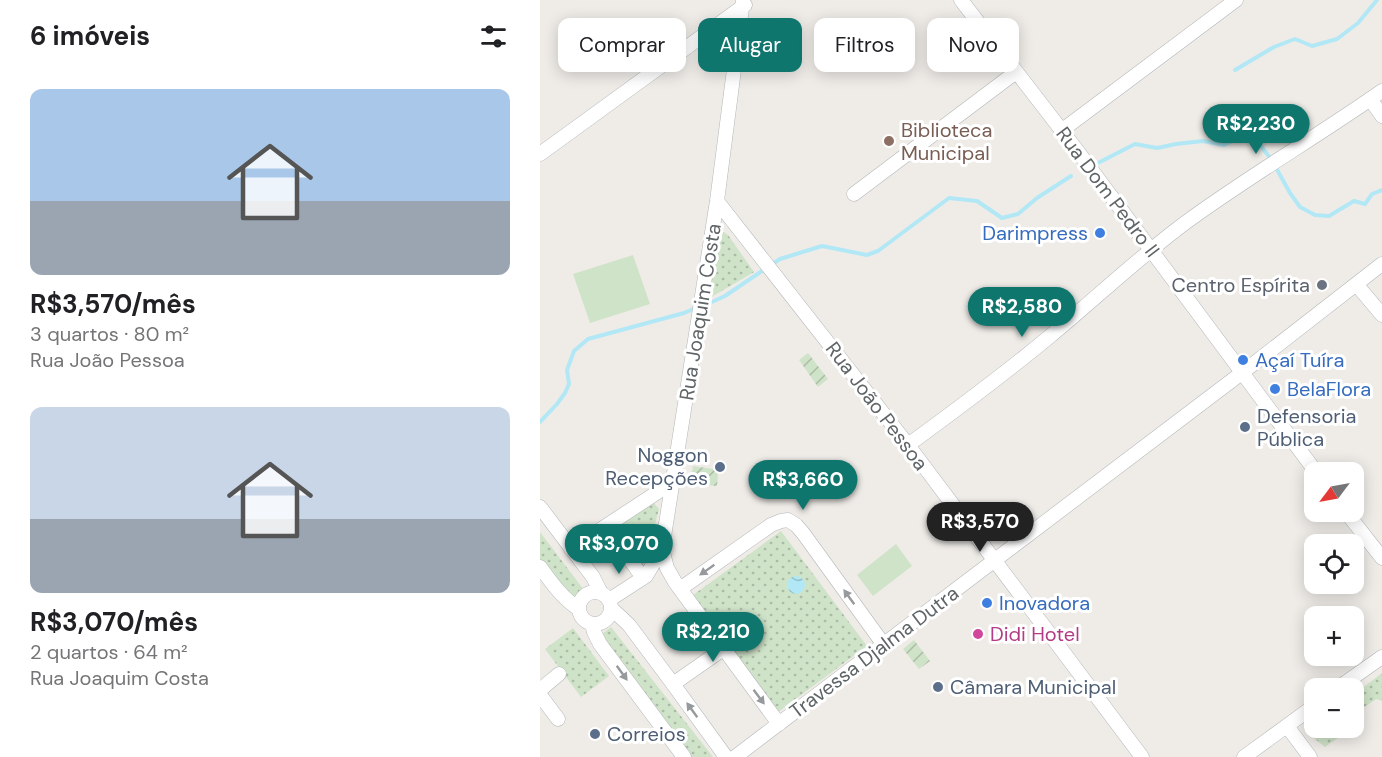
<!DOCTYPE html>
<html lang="pt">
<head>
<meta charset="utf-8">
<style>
	:root { --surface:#fff; --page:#f6f6f6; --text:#202124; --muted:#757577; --accent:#0f766e }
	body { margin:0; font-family:"DM Sans",sans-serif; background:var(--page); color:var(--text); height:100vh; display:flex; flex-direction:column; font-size:22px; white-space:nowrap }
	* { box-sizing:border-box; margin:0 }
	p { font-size:20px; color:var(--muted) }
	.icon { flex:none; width:33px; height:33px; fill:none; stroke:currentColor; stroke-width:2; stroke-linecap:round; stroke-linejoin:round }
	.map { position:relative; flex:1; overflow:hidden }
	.side { display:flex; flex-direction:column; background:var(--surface); width:540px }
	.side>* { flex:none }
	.top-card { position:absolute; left:18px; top:18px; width:570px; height:54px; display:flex; gap:12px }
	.needle { width:39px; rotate:238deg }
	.tools { position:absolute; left:764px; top:462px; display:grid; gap:12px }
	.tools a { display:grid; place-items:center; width:60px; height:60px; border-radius:12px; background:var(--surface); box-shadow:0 3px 15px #0003; font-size:30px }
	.price { position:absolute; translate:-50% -51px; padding:0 14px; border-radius:21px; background:var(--accent); color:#fff; font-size:20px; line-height:39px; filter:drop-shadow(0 2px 3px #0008) }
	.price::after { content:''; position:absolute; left:50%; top:36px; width:18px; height:14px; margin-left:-9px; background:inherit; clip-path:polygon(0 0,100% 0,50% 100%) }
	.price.selected { background:#222; color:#fff }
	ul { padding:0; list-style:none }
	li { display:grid; align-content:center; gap:12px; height:318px; padding:0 30px }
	li span { display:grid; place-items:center; height:186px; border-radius:12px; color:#555 }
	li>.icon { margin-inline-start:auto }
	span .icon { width:108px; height:108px; fill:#fffc; stroke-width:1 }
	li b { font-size:26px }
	h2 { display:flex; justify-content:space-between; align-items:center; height:72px; padding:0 30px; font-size:26px }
	.pill { padding:0 21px; border-radius:12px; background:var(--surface); box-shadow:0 3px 15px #0003; font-size:21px; line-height:54px }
	.pill.selected { background:var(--accent); color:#fff }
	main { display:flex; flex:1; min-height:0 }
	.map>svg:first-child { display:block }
	.grass { fill:url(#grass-dots) }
	.garden { fill:url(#garden-furrows) }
	.pitch { fill:#cfe3c8 }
	.water { fill:url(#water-waves) }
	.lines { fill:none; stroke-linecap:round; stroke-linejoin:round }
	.stream { stroke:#b2e8f5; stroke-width:4 }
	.minor-casing { stroke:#b3b6b8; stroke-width:15 }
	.minor { stroke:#fff; stroke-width:14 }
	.oneway { fill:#979a9c }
	.education-dot { fill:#8d6e63; stroke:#fff; stroke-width:2 }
	.shop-dot { fill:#3f7fe0; stroke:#fff; stroke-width:2 }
	.worship-dot { fill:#6b7280; stroke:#fff; stroke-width:2 }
	.service-dot { fill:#5c6f8a; stroke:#fff; stroke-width:2 }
	.hotel-dot { fill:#d1479c; stroke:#fff; stroke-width:2 }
	.labels { text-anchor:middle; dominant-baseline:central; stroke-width:6; stroke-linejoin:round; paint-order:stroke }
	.education-label { font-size:20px; fill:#785e54; stroke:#fff; text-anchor:start }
	.street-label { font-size:20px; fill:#5f6466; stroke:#fff }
	.shop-label { font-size:20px; fill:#366cbe; stroke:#fff; text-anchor:start }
	.worship-label { font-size:20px; fill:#5b616d; stroke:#fff; text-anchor:end }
	.service-label { font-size:20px; fill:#4e5e75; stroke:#fff; text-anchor:start }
	.hotel-label { font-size:20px; fill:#b23c85; stroke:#fff; text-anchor:start }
</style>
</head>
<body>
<main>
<section class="side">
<h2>6 imóveis<svg class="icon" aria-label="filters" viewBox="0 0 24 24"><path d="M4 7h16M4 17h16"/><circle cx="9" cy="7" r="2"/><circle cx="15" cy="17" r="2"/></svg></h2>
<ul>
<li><span style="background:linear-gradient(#a9c7e8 60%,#9aa5b1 0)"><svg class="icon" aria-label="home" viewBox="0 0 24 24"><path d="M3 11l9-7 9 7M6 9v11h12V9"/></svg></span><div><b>R$3,570/mês</b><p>3 quartos · 80 m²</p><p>Rua João Pessoa</p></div></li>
<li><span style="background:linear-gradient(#c9d6e8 60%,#9aa5b1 0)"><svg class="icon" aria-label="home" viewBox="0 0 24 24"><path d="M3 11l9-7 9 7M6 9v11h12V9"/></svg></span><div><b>R$3,070/mês</b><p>2 quartos · 64 m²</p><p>Rua Joaquim Costa</p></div></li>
</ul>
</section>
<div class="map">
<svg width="842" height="757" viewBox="0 0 842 757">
	<defs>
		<pattern id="grass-dots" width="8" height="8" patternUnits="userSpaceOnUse" patternTransform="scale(1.5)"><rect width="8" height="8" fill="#cfe3c8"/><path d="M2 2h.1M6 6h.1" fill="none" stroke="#abbca6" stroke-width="1.8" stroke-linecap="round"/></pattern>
		<pattern id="garden-furrows" width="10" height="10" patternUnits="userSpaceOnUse" patternTransform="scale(1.5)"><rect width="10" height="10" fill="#cfe3c8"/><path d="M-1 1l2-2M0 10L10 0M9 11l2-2" fill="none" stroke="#abbca6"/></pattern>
		<pattern id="water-waves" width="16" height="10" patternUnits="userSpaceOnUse" patternTransform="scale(1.5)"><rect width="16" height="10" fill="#b2e8f5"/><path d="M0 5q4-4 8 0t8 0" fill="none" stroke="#94c0ca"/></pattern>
	</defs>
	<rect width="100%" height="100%" fill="#efece8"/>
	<path class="grass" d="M184,232L188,235L214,272L168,299L176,236L179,233Z
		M113,502L119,509L105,562L91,573L64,535Z
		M241,531L327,646L237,713L149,598Z
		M0,532L44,590L30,600L0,561Z
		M71,627L173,757H149L58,637Z
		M33,628L69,676L41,697L5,649Z
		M842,673V701L836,699L820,710L817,724L813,727V695Z
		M774,724V728H812L785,747L775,739L768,728Z"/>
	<path class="garden" d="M268,353L288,379L278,387L259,360Z
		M153,466L173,469L178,474L177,486L150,483Z
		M374,640L390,661L379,669L363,649Z"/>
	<path class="pitch" d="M93,255L110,304L50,323L33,274Z
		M356,544L372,566L333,596L317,575Z"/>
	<path class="water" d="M247 585a9 9 0 1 1 18 0a9 9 0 1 1-18 0Z"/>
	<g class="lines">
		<path class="stream" d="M695,70L734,47L755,39L772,46L797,39L818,23L837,0
			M556,164L595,144L617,148L636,144L663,141L684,145L710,132L731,159
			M735,166L750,193L760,207L775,215L789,216L814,201L825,204L832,194L842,190
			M231,265L240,259L282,246L327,255L338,251L409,198L437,201L462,218L478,214L497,198L531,176
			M165,305L185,296L225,269
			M0,422L17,404L25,393L29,384L27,370L34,351L48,339L144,313L158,307"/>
		<g class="minor-casing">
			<path id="minor" d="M421,0L536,149L776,472
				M830,99L842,116
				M521,131L696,0
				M0,154L205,5
				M314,194L476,72
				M177,201L368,445L602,757
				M816,284L842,315
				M368,445C416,410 463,375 509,337C555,299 598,258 645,223C709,176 778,136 842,91
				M0,507L53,577L61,593
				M806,512L842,558
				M66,526L103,578
				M31,549L133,482
				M122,549L127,568L135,582L239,724
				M0,567C12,583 22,598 39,609
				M140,589L231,525L241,521L248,520L256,525L263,533L344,645
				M39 608a16 16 0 1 1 32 0a16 16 0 1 1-32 0Z
				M69,600L106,576L122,549L177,201L203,0
				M71,608L89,625L133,684L186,757
				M52,624L54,632L60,644L144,757
				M133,684L183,649
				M798,688L842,657
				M0,690L19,674
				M0,695L18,719
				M747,726L770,757
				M195,757L703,372L842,264
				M704,757L774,706"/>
		</g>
		<use href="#minor" class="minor"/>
	</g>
	<defs><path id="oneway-solid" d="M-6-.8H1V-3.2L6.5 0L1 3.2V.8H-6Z" transform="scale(1.5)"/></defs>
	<g class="oneway">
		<use href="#oneway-solid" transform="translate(167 570) rotate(145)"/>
		<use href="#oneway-solid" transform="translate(309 597) rotate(-126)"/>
		<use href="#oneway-solid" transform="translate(82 673) rotate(54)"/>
		<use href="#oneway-solid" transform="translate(219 697) rotate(53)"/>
		<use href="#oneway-solid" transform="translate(152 710) rotate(-126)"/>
	</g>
	<circle class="education-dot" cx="349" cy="141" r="6"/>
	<g class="shop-dot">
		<circle cx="560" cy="233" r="6"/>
		<circle cx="703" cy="360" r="6"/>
		<circle cx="735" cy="389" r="6"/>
		<circle cx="447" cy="603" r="6"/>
	</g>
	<circle class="worship-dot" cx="782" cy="285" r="6"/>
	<g class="service-dot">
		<circle cx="705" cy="427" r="6"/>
		<circle cx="180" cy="467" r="6"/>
		<circle cx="398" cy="687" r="6"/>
		<circle cx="55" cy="734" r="6"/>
	</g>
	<circle class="hotel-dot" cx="438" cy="634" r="6"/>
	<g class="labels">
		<g class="education-label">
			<text x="361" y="130">Biblioteca<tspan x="361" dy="23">Municipal</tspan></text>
		</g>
		<g class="street-label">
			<text transform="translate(568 192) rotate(53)">Rua Dom Pedro II</text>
			<text transform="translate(160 312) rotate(-81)">Rua Joaquim Costa</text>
			<text transform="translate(337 406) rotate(53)">Rua João Pessoa</text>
			<text transform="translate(334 652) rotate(-37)">Travessa Djalma Dutra</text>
		</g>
		<g class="shop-label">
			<text x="548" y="233" text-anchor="end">Darimpress</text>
			<text x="715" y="360">Açaí Tuíra</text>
			<text x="747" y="389">BelaFlora</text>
			<text x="459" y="603">Inovadora</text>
		</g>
		<g class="worship-label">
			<text x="770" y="285">Centro Espírita</text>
		</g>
		<g class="service-label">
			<text x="717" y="416">Defensoria<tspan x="717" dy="23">Pública</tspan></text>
			<text x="168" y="455" text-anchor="end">Noggon<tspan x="168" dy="23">Recepções</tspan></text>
			<text x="410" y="687">Câmara Municipal</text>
			<text x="67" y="734">Correios</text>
		</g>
		<g class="hotel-label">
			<text x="450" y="634">Didi Hotel</text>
		</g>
	</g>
</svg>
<div class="tools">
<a><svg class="needle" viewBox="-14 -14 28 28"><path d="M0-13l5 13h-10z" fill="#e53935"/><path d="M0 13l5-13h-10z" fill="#757577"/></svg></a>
<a><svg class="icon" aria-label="locate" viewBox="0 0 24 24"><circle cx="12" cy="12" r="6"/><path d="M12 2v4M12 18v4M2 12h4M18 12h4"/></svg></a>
<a>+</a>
<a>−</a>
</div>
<b class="price" style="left:716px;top:155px">R$2,230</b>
<b class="price" style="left:482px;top:338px">R$2,580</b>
<b class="price" style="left:263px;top:511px">R$3,660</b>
<b class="price selected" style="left:440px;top:553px">R$3,570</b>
<b class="price" style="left:79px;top:575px">R$3,070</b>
<b class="price" style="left:173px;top:663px">R$2,210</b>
<div class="top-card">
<a class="pill">Comprar</a>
<a class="pill selected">Alugar</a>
<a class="pill">Filtros</a>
<a class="pill">Novo</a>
</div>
</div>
</main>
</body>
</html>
